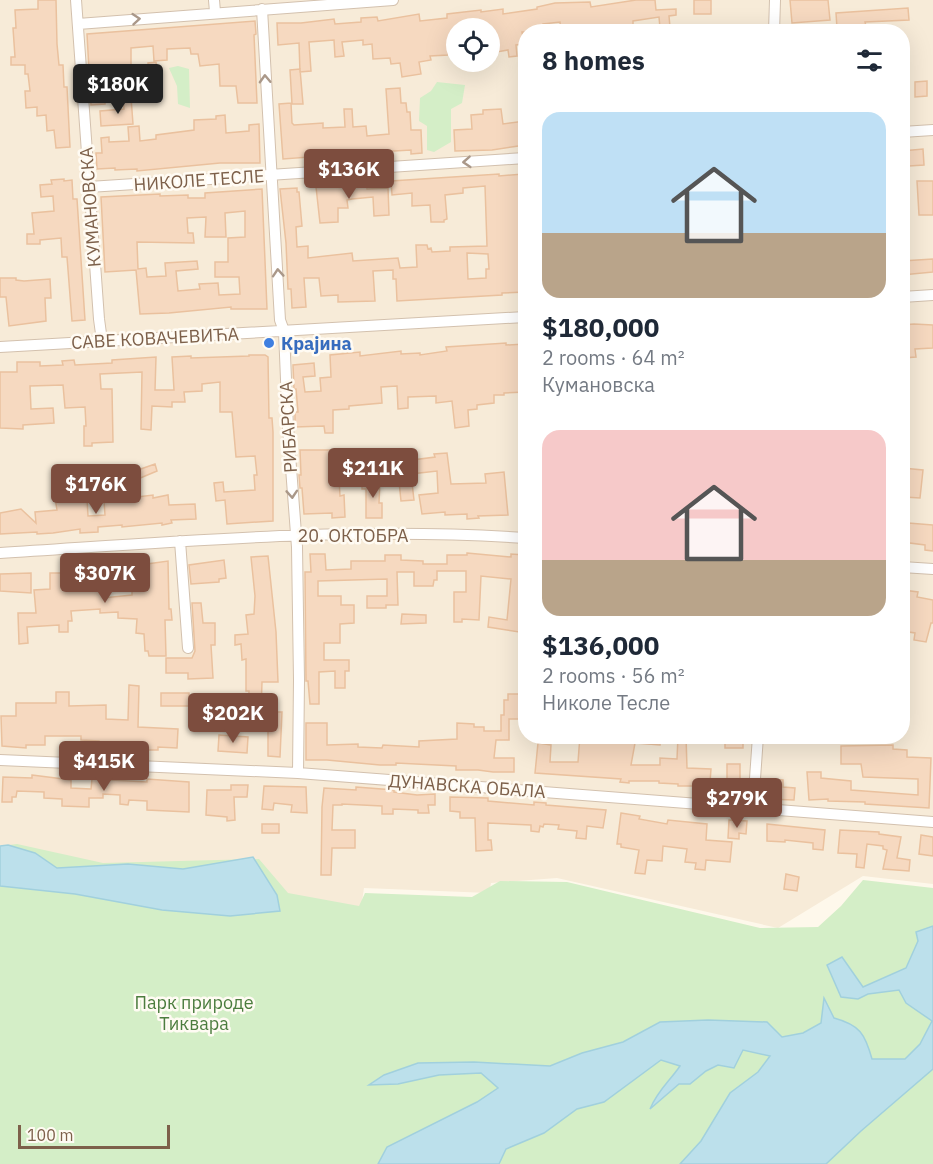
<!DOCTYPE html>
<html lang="en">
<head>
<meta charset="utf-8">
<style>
	:root { --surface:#fff; --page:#f2f2f3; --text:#1f2937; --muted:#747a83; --accent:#7d4d3e }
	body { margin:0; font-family:"IBM Plex Sans",sans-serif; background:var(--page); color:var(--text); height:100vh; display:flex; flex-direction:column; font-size:22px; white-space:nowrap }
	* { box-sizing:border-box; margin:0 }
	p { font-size:20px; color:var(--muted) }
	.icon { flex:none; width:33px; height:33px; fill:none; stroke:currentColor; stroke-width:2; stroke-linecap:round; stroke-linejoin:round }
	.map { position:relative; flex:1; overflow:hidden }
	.panel { position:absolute; left:518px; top:24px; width:392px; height:720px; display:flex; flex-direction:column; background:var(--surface); border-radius:24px; box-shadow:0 6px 24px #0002 }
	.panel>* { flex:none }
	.tools { position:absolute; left:446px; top:18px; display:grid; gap:12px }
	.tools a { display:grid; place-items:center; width:54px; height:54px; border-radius:50%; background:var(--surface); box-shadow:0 6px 24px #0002; font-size:30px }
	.scale { position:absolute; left:18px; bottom:15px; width:152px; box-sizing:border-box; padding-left:6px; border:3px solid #7d604a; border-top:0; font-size:16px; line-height:21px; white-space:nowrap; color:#7d604a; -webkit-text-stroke:4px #fffbf3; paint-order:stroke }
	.price { position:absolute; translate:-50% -51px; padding:0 14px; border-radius:6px; background:var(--accent); color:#fff; font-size:20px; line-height:39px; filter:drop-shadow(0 2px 3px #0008) }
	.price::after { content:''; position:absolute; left:50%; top:36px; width:18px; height:14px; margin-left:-9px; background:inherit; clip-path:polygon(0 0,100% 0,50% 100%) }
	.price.current { background:#222; color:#fff }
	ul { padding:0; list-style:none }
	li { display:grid; align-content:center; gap:12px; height:318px; padding:0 24px }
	li span { display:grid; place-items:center; height:186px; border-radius:18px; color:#555 }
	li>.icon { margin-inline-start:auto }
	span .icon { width:108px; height:108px; fill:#fffc; stroke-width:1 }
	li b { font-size:26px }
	h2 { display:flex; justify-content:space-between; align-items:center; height:72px; padding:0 24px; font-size:26px }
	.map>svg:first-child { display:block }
	.residential { fill:#f7ebd8; fill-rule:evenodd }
	.green { fill:#d4eec7 }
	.water { fill:#bce0eb; stroke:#a1d0dd; stroke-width:1.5 }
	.building { fill:#f6d9c0; stroke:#eac19e; stroke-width:1.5; fill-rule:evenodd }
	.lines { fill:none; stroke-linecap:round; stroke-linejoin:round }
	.street-casing { stroke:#d3c1ae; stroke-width:12 }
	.street { stroke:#fff; stroke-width:10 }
	.oneway { stroke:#aa9889 }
	.shop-dot { fill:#3f7fe0; stroke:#fffbf3; stroke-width:2 }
	.labels { text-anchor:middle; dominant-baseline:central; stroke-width:5; stroke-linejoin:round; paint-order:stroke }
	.street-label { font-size:18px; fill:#7d604a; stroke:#fffbf3 }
	.shop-label { font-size:18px; font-weight:bold; fill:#366cbe; stroke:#fffbf3; text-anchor:start }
	.park-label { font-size:18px; fill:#4c7d3e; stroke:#fffbf3 }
</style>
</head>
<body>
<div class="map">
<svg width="933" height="1164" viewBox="0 0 933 1164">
	<rect width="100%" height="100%" fill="#fef8eb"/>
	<path class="residential" d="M0,0H933V884L863,876L778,928L557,878L491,883L489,893L364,888L361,908L277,895L183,869L57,866L9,845H0ZM456,28H489V62H456ZM525,32H902V736H525Z"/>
	<path class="green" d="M178,66L189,69L190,108L178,104L177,86L169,68Z
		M437,82L465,85L462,103L451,109V142L434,152L427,150V126L419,121L420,98L431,91Z
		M17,844L103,863L259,859L288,893L359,906L365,893L472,897L500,881L567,882L760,928L818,927L841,906L863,880L933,888V1164H0V846Z"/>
	<path class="water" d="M8,845L35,853L57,868L128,864L183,869L253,857L277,895L280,911L230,916L162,910L75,894L0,886V846Z
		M933,926V1069L861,1131L826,1164H680L701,1141L730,1093L758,1072L770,1056L743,1050L734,1068L718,1065L706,1071L690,1084H679L650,1109C658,1090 669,1082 680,1066L661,1060L604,1102L577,1109L544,1133L506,1149L499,1164H378L387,1147L477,1102L498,1088L481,1073L439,1075L398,1084L369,1085L384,1075L418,1063L474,1062L550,1066L582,1053L623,1042L660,1022L708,1020L767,1022L782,1037L803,1033L821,1023L824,998L834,1018C860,1025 865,1034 872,1059H905L920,1044L932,1021L906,1003L899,990L868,994L858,999L841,997L827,965L842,957L863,987L906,968L918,941L916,932Z"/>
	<path class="building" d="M38,0H56L57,44L59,65H63L64,87H67L70,147L56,148L54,130L47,131L46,115L37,116V107L26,108L25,91H30L28,74H25V65H11V57H15L13,28H16L15,10L38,9Z
		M636,0H655L656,10L676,9V15L669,16L670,27L660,28L659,17L633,21V26L622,27V30L618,32H561L560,22L543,24L544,32H522L524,44L516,45L517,56L509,57L508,50L497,52L492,28H456V43L448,44V55L430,56L431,60L419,62L421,74L402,77L400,63L391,64L390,58L373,59L372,44L363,45V40L342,42L344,56L335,57L334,40L309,42L311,71L300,72L299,43L278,45L277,23H301L334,19L335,24L361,22V18L377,17L378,21L419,14L420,21L447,18V14L481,10V12L503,9V14L537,9V7L555,3L590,2L591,7Z
		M694,0H711V14H694Z
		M790,0H828L830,20L792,23Z
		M908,8L909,20L865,22L866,26L837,28L836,13Z
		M255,21L256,34L254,35L257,103H238L236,86H220L219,64L200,66L198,54H191L190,48L167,49V60L154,61L153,46L131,48V68H127L129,93L105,94V104L91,105L87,34Z
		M156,62L158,79L149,80L148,63Z
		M300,69L303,104H292L290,70Z
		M927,81V96L915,97V82Z
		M400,88L401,103H406L407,112H410L411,130H421L422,153L411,154V150L325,155V159H309V157L283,159L279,104L291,103L292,123L294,125L323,123V128L345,127L344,109H352L353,127L366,126L367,136L389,134L386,89Z
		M123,97H131L133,124L101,126L100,111L124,109Z
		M501,109L503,124L525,121V145L492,150L455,151L454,130L472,129L471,115L483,114V110Z
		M225,115L226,133L249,131V125L259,124L260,163H220L137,171V169L115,170V168L97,169L96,153H102L101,138L109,137V142L129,141L128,127L139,126L140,141L156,139V135L194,130V120L216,119V116Z
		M923,149L924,165L909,166V162L902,163V151Z
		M499,174V176L523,174L525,249H519L521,277H525V292L502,293V295L397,301L396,279H393V270L373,271L375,301L338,302V295L321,296L319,278H304L306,307L292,308L291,289H288L286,243L280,189L297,188V192H299L302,226L296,227L297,247L308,246V258L352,253L353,261L398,258L400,268L417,267L416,245H427L428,249L431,248L432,252L450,251V247L487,246L485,186L463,188V193L445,195L447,219L444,220V222H431L430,205L412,206V193L392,195L391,181ZM467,253L488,254L489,269H486V278L468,279Z
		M64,179V181L72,180L73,199H77L85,320L72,321L67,257H62L61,238L40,240V244H27V234H34L32,213L54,211L53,196L41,197L40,185L52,184L51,180Z
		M917,181H933V215H919Z
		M366,183L367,189L388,188L389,215L374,216L373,197L352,199L347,200L348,208H338V222L320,223L316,187Z
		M262,189L267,309H231V307L169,313L140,314L136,270L105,272L101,197L160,194V196L188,195V198H205V193ZM245,211V237L228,238V262H215V277H239L240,294L219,295L218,283L199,284L200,289L178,291L176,271L198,269L197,261L165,263L166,276L147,277L146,268L138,269L137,242L194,243L193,233H188L187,218L206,217L205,237H226L225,213Z
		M933,259V272L902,275V261Z
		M0,278H16V280L24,281L50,279L51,298H45L46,321L9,326L6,297H0Z
		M914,324L933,325V348L915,349L916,357L903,358L902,325Z
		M506,343V345L525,344V392L504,393V395H494V403L477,405V409L468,410L469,426L455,428L452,401L436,403V396L408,397V408L398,409L397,386L381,387L382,403L349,406V409L333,410V433H325L324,426L295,427V412H298L296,389H294L293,365L314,363L315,376L303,377L305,392L321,391L320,378L331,377L330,355L360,352V356L401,351V354L420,353V355L447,351L446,347Z
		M249,355H265L268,357L269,418H272L273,432V521L227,524L225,500L216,501L214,483L223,482L224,492L255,490L254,475H257L255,456L236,457L232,412H220V382L202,384V391L184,392L185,402H172V407L152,406L151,430L141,429L142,372L100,374L101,389H112L113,442L92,443V446H84V426H86L85,407L65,408L63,385L30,386L31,409L53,408L54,423L23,425V429L0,428V372H17V362H40V366L63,365L62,361L74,360L75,365L112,363V360L156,357L155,390H174L172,357L191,356V358L249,356Z
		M300,450H334V462H338L340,496L344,495L345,517L332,518V513L304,514L302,488H300L299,475H301Z
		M447,453L451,484L486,483L485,474L504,472L508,515L478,516L479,518L467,519V514L445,515V512L422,514L419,495L438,493L437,471L411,474L414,500L401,501L397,462L435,457L434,454Z
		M155,464L157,471L138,479L135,471Z
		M902,468L923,470L920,498L904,497Z
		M113,476L114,485L99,487L97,478Z
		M380,480L379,503H382V518H366V489H362V481Z
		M80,495L81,499L87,498L88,516L105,515L104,501L153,495V498L168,495L169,505L195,504L196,519L171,520L172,523L162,525V523L122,527V525L98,527V532L80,533V529L53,533L37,534V532L0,534V513L21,509L36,523L35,512L57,510L55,498Z
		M908,523L933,525V551L925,550V545L902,542V526L908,527Z
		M467,553L511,557V554L525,555L519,632L488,627L489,617L507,620L511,579L481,576L479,620L462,619V622H454V592H466V571H437V580H434L433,586H414V572H397L398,605H386V608H367V596H387V579L318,581V596H341V605H354V623L340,624V643H324V660H349V671H345V688H335V671L319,672V704H310L308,681H306L305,572H311L310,554H325L326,570L351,569V561H385V555H401V560L423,561V564H447V555H467Z
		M268,556L276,632L278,682H262L261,712H282L280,757L268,756V723H248L249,691H246V659L242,660L241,644L235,645V635L248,634L246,615L254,614L255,596L251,557Z
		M224,560L226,578L219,579V582L191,584L189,565Z
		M168,561L169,609H171L172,620H165L166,656H149L148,651H145L144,634L136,633L137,619L118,618V612L100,613V609L71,611L72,621H68V632H59V625L27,627L28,643L19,644L18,613H36L34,590L50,589V573H74L101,569L103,598L132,595V588L141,587L140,565Z
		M31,573V593L0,591V574Z
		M903,590L918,592L917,597L933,600V623H931L926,642L914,640L915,633L902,631Z
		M192,603H201L203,623H215V645H211L213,678L188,679V673H166V658H192L195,651Z
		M402,614L426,615V623L401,624Z
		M129,685L139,686L138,727L178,729L177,748L158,747V750H147V749L99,747V741L81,740V736H45V745H26V748L2,746L1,716H16V703H56V692H69V706L106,705V719L128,720Z
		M161,693H189V706H161Z
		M508,694H524L523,719H509V740H496L494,758H514V772H493L478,770H456V766L396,763V765H380L327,760H306V723H327V745L358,744V747L382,748L383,745L419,747V741L457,739V723L474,724V727H484V731H501V715H504V700H508Z
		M209,704L232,705V719H191L190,705Z
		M219,735L248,737L247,753L218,751Z
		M580,736H661L660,745L635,743L631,765H660V758L677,759L678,736H686L687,768L711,769L710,782L727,783V764H740V793L699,792V786H678V784L659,783V781H629V783L620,782L621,779L535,773L538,743L551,745L550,762H578Z
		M725,736H743V748H725Z
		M893,745V749L907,750V757L931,758L929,808L865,804V802L828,801V799L809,800L807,772H821V778L851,781V790L918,795V779L863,777L861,764H841V746Z
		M32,775L71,780V788L91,789L92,779L147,782V779L189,782V812L147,810V801L129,800L128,805L120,804V795L103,794V798H89V807L62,806V799L44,798V792L17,791L16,797H12V802H2L3,777L32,778Z
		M768,779L783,780V787L795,788L794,800L767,799Z
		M231,785H248L247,797H234L235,820L227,821V817L206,815L207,790H231Z
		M264,786L306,787L307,813L291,812L292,805L274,803L273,810L262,809Z
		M356,787L394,790V792L417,795L435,794V805H428L429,813H418V810L393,809V814H382V806L342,804V805H333L332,830H355V848H332L331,875H321L322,807L324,788L356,790Z
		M450,797L488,798V801L534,805V802L546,803V805L606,810L603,828L587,826L586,839L576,838L577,831L558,829L559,825L544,824L543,827L540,826L539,832L531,831V825L488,823V840H491L492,850L476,851L475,818H460V812L450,811Z
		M621,813L640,816L639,819L667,824L668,820L707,824L706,840L732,842L730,862L706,860L705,870L695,869L696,863L685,862L687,849L663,846L662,861L647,860L645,874L635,873L639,850L621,847V844H617Z
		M729,820L747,821L746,834L739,833V839L728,838Z
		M262,824H279V833H262Z
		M767,824L825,830L823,850L813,849V843L785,840V842L767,841Z
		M840,830L879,832V834L901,837L897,858L910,860L909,871L883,869L887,850L883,849V846L867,844L864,868L856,867L857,854L838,853Z
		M921,835L933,837V856L919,854Z
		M786,874L799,877L797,891L784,889Z"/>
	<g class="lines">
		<g class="street-casing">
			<path id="street" d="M76,0L99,319L102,341
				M214,0L215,12
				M262,9L280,320L284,331L288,428L297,547L299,680L298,773
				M78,24L393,0
				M774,32L775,0
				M902,132L933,130
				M89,187L525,158
				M902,297L933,295
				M0,347L525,317
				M180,541L188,648
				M0,553C175,542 350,526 525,538
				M902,567L933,569
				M0,760L298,773L933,822
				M753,807L758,736"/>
		</g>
		<use href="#street" class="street"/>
	</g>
	<defs><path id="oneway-chevron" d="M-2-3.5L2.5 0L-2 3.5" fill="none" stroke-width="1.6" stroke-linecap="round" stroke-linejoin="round" transform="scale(1.5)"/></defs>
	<g class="oneway">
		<use href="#oneway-chevron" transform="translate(136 19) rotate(-5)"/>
		<use href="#oneway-chevron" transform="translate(265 79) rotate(-92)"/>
		<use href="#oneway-chevron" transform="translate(467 162) rotate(176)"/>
		<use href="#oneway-chevron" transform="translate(278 273) rotate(-94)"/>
		<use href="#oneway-chevron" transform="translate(292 494) rotate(86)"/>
	</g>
	<circle class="shop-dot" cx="269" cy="343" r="6"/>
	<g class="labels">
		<g class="street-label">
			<text transform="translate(199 180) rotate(-4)">НИКОЛЕ ТЕСЛЕ</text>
			<text transform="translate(90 207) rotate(-94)">КУМАНОВСКА</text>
			<text transform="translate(155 338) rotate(-3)">САВЕ КОВАЧЕВИЋА</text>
			<text transform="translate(288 427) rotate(-93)">РИБАРСКА</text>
			<text x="353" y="535">20. ОКТОБРА</text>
			<text transform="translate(467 786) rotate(4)">ДУНАВСКА ОБАЛА</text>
		</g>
		<g class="shop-label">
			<text x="281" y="343">Крајина</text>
		</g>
		<g class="park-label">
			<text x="194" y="1002">Парк природе<tspan x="194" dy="21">Тиквара</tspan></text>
		</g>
	</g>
</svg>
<div class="tools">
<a><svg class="icon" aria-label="locate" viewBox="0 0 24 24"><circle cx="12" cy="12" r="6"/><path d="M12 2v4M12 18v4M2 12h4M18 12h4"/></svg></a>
</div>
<div class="scale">100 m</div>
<b class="price current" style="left:118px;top:115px">$180K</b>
<b class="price" style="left:349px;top:200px">$136K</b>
<b class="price" style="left:373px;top:499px">$211K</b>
<b class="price" style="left:96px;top:515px">$176K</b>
<b class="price" style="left:105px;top:604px">$307K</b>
<b class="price" style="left:233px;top:744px">$202K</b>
<b class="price" style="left:104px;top:792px">$415K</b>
<b class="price" style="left:737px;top:829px">$279K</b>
<section class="panel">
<h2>8 homes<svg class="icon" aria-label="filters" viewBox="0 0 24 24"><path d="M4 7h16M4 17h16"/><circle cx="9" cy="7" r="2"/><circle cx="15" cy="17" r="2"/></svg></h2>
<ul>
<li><span style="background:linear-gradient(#bfe0f5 65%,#b9a48a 0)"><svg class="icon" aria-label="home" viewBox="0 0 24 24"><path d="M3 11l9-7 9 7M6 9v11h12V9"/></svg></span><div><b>$180,000</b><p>2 rooms · 64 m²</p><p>Кумановска</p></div></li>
<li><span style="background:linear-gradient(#f6c9c9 70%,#b9a48a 0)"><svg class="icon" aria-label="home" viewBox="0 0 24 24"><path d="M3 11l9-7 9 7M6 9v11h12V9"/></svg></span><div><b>$136,000</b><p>2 rooms · 56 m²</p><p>Николе Тесле</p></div></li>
</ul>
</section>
</div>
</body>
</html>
